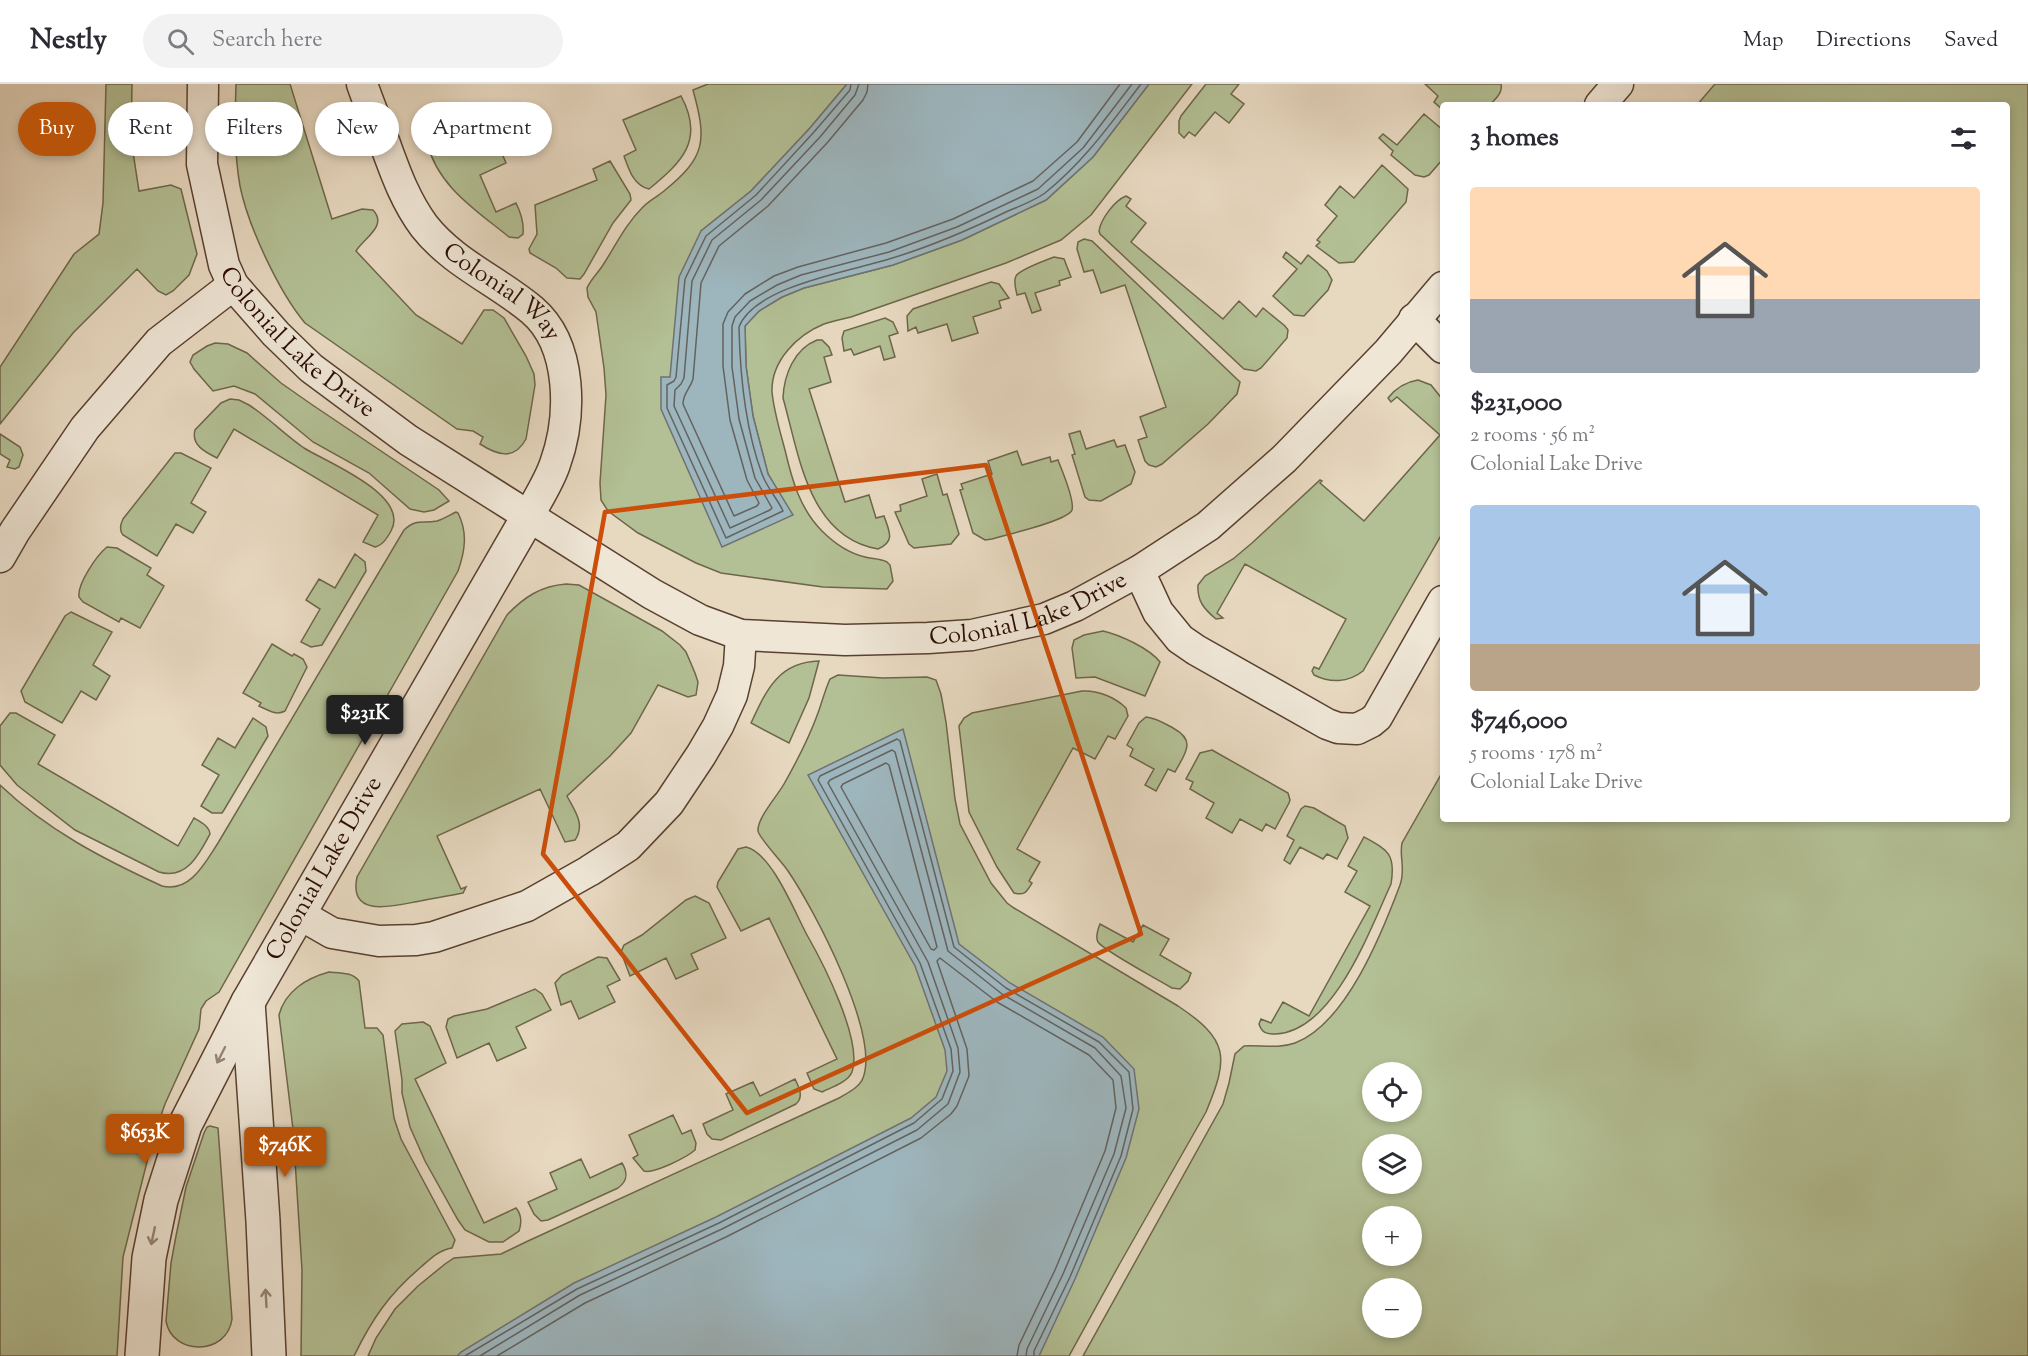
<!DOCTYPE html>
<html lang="en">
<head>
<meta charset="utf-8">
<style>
	:root { --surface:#fff; --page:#f2f2f3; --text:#2b2b33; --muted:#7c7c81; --line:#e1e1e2; --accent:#b45309 }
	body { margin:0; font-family:"Sorts Mill Goudy",serif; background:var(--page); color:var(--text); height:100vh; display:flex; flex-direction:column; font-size:22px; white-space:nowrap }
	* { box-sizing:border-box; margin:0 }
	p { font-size:20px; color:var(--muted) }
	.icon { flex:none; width:33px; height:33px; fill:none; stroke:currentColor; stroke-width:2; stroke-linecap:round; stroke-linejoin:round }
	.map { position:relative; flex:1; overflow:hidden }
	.panel { position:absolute; left:1440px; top:18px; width:570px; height:720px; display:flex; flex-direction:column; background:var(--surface); border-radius:6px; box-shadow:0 3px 9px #0003 }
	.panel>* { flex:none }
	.guide { position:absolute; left:18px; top:18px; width:570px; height:54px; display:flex; gap:12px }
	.controls { position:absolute; left:1362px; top:978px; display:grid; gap:12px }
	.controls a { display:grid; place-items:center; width:60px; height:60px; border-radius:50%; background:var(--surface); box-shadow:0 3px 9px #0003; font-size:30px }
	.price { position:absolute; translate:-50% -51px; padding:0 14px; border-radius:6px; background:var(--accent); color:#fff; font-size:20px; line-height:39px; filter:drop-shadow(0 2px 3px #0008) }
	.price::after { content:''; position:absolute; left:50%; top:36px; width:18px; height:14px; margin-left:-9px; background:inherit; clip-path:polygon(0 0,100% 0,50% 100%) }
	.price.active { background:#222; color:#fff }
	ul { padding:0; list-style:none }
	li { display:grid; align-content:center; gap:12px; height:318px; padding:0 30px }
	li span { display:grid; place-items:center; height:186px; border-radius:6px; color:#555 }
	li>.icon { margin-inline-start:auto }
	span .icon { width:108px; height:108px; fill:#fffc; stroke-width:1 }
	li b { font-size:26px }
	h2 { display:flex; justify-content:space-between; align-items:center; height:72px; padding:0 30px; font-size:26px }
	.pill { padding:0 21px; border-radius:27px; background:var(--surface); box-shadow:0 3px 9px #0003; font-size:21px; line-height:54px }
	.pill.active { background:var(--accent); color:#fff }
	header { display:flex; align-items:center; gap:36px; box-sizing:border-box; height:84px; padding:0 30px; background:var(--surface); border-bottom:2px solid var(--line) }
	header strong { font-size:28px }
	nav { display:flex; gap:33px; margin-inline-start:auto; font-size:21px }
	.search { width:420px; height:54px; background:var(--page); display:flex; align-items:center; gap:15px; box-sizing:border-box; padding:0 21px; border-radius:33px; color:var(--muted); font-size:22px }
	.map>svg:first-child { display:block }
	.green { fill:#b3bf94; stroke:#6e664a; stroke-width:1.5; fill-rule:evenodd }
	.water { fill:#9db6be; stroke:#6f7272; stroke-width:1.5 }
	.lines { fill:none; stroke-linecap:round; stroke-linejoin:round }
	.shore { stroke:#64625f; stroke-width:1.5 }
	.lane-casing { stroke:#594030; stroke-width:33 }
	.street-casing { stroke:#594030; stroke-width:36 }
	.lane { stroke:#efe6d6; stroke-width:30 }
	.street { stroke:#efe6d6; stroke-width:33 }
	.oneway { stroke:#968476 }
	.marked { fill:none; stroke:#cc4e0a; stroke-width:4.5; stroke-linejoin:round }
	.labels { text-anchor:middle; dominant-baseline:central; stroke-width:4.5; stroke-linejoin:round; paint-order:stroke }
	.street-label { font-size:24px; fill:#2a0d00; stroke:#efe6d6 }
</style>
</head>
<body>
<header>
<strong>Nestly</strong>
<div class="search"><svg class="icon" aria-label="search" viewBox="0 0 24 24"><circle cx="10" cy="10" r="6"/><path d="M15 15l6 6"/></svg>Search here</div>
<nav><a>Map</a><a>Directions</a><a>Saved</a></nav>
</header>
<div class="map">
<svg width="2028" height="1272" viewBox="0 0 2028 1272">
	<rect width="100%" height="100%" fill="#e7d8c0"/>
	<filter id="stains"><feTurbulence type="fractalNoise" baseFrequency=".00333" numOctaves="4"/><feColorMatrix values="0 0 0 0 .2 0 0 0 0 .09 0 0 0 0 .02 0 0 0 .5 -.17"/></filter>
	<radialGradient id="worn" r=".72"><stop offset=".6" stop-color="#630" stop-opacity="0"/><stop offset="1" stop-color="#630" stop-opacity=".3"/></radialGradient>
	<path class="green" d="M106,0H132L131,55L139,107L171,101L181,105L197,170L189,191L173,207L166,211L158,207L137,185L73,249L0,340V283L74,170L99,150L103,119Z
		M236,0H290L332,135L362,125L373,126C388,142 364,154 356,167L416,231L462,260L484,226H493L504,234L526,272L534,290L535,301L526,355C514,377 497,371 480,360L483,353L473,347L457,345L305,239C279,208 248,142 240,102C234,69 235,33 236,0Z
		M708,0H847L810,44L751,107L701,147L749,304L746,282L745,242L759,227L782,213L804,204L893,181L962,156L1046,116L1093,73L1149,0H1192L1091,131L1061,156L1006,179L851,233C842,235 833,237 824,240C797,251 771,277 772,308C774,328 780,347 785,366C792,396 800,425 822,447C834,459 848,469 865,473C872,475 880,474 887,478L890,481L893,497L887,505L823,503L721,489L696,479L638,449L608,427L601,416L600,399L606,311L604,284L596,228L588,213L587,204C591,195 598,189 603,181C616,161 625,141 642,124C648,117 657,113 664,107C706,73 707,57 693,6ZM707,299L749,304L753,332L768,390L792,431Z
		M1206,0H1239L1231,10L1244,20L1229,39L1215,28L1195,52L1189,48L1184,54L1179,49V37L1181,32Z
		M1425,0H1501C1503,9 1496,14 1490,21H1443V26L1434,18L1438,12Z
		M1715,0H2028V1272H1083L1223,1020L1229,999L1235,970L1244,962C1261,961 1278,965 1295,959C1346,940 1382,849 1400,801C1406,785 1399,773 1402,759L1443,687V735H2007V21H1697ZM1372,988H1412V1028H1372ZM1412,1060V1100H1372V1060ZM1372,1132H1412V1172H1372ZM1372,1204H1412V1244H1372Z
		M681,12C705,56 682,78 649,105C634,102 629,86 624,72L636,66L623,36Z
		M1424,30L1443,46V75L1429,91L1424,93L1415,91L1391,71L1393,67L1379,54L1383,50L1397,61Z
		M474,32L483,53L493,49L506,79L480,91L496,128L516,119C521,129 524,140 523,150L518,154L509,153C476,126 437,102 427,58L429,54Z
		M610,77L630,110L631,116L613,139L584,190L580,195L567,194L556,184L530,169L529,165L537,150L535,121L597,96L593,85Z
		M1382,81L1408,105L1406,118L1354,178L1339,179L1316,162L1320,158L1317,156L1337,132L1325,121L1340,102L1354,114Z
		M1126,112L1131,115L1126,122L1146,139L1131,158L1223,235L1239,217L1256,233L1263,224L1285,242L1288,246L1287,254L1261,284L1256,287L1244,285L1100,150L1099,147C1101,135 1114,117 1126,112Z
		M1084,155L1092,157L1240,298L1237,310L1208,340L1162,380L1156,383L1149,381L1145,377L1138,356L1147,353L1140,333L1166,323L1125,201L1101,209L1093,186L1084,188L1077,165L1078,158Z
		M1286,168L1301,180L1308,171L1327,187L1332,196L1328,206L1304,232L1294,231L1273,212L1297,185L1283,173Z
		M1054,173L1064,175L1071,193L1059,197L1060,201L1035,209L1041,226L1032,229L1025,209L1017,211C1016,205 1013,198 1016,192C1019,186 1046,176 1054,173Z
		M991,198L999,200L1009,214L999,217L1001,224L973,233L978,249L952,257L947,240L918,249L916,243L908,247L907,232L913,225Z
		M885,234L893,238L898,249L889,252L895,273L884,276L880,262L854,271L851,265L844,267L842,254L844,247Z
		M817,256H822L829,263L832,271L824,273L831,298L809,305L845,418L869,411L876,434L884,432C889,447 896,457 878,465C808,453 799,370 783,314C784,291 794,265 817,256Z
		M215,259L228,260L247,269L281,299L311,320L439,406L449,417L434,426L424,428L410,425L369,389L313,358L255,310L234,302L213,307L194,285L190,278L193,271L207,262Z
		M1418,296L1431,301L1443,316V448L1363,587C1348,599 1330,599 1314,591L1312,587L1314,583L1319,585L1346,535L1245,480L1217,529L1223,534L1216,535C1204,525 1197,517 1198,501L1205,492L1233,475L1252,459L1320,396L1322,397L1320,399L1364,437L1440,351L1397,313L1391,318L1388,314C1396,304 1405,298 1418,296Z
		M230,315L239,316L249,321C269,334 285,351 304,364C326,378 411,411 391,447C387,454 383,461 375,463L363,458L378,431L234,345L217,374C205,368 191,361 195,346L221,319Z
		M1080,347L1086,365L1114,356L1117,363L1125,361L1135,388L1131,400L1101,417L1089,416L1085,413L1072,371L1075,370L1069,350Z
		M0,350L20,363L23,371L19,383L15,385L7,383L10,376L0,370Z
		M1017,367L1022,381L1050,373L1051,378L1058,376C1062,387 1075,416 1072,426C1068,437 1005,451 992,455L985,456L973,449L960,406L963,405L961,400L992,390L988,377Z
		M175,369H181L211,384L191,419L206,428L193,449L176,440L157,472L123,451C119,446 120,441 123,435Z
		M937,390L943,411L947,410L959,450L951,460L914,464L909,460L895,428L901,427L900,421L927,412L922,395Z
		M456,428L458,429C468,449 465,467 458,487L219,908L206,917L201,925L199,945L165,1020L153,1054L123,1173L117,1272H0V701C47,746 103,775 162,802C190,809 205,779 218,759L404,446C417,434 422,440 437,437C444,435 450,431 456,428Z
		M107,463L117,464L151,484L147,491L164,502L140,544L121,534L119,538L83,518L79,513C77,500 97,471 107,463Z
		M355,470L365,478L366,487L322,561L311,563L301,558L320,525L306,516L319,495L335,504Z
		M566,500L579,501L662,547L680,561L686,568L695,589L698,598L696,611L688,613L658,601L631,649L610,672L567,712C574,726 586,740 575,756L565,758L540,705L437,752L461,805L466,803L463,809C449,812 434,814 420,817C397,821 348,836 357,793L507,531C524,513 541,502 566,500Z
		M71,528L112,548L93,581L110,592L96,616L81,607L62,639L25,618L21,607L65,532Z
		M1103,547C1120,551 1149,564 1160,578L1145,612L1095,593L1076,594L1072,564L1074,556L1084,551Z
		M272,560L292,572L294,570L303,575L307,583L285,627C276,632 268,626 259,622L261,619L243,609Z
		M819,577L809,614L789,659L751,639C766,607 778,578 819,577Z
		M838,591L883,594L927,593L936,596L941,610L946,638L955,715L960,740L991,799L1007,819L1014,824L1178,922C1229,956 1229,973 1206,1028L1119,1181L1069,1272H368L376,1254L395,1225L418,1202L445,1180L454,1174L501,1170L528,1157L839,1014C847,1009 859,1004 863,994C880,950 814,825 788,787C782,778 759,754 758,747C757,734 778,711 784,700C797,677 809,654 818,629C822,618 825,606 830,595Z
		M1082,607C1097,606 1115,613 1126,624L1128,632L1115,655L1108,652L1095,675L1073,664L1017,765L1040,778L1029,797L1032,799C1027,807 1025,812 1014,809L997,783L969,728L959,642L964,634L972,629Z
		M10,629H16L55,651L38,680L178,762L194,734C201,738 209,742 210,750C199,771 186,796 159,788L75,746L17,701L0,681V642Z
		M1146,633C1156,634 1164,639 1173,644C1197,657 1185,669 1175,688L1168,685L1156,707L1145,701L1154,685L1130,672L1133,665L1127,661L1139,639Z
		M253,634L266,643L268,652L224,726L222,729H212L201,722L219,691L202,681L218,654L235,664Z
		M1212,666L1288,709L1290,716L1289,719L1275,745L1266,740L1262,747L1240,735L1232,749L1206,734L1214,719L1190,705L1193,698L1186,695L1200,669Z
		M1305,722L1314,724L1345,742L1348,754L1337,775L1327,770L1323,775L1300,763L1290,780L1284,776L1294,756L1287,752L1301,725Z
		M1364,753C1388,766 1396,770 1391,800C1370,845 1334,947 1276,950C1266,950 1262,949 1259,940L1261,935L1271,939L1283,918L1309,932L1370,822L1345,808L1357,787L1348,782Z
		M746,763C772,769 795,829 807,851C823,879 863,957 852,988C848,998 832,1003 822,1008L814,1005L807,989L837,975L769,834L741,847L717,803L718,798L738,765Z
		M695,812L709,819L726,854L691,870L698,885L676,895L666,874L630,892L621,868L624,861L642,851L686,816Z
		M1100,840L1133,858L1143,841L1169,855L1160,871L1191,889L1188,897L1180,905L1172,904C1159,896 1104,867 1098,858C1095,853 1098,845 1100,840Z
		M598,873L607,874L620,896L607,902L615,918L579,935L571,917L561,921L555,899L562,891Z
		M329,888C340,889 352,888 359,897L365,944H377L383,951L394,1034L401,1055L455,1156L452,1164C439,1166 430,1175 421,1183C389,1210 372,1235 354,1272H301L302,1186L293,1045L279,931C285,907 307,894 329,888Z
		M535,905L542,910L551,926L516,943L526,964L497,977L489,959L457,974L446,943L448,935L454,932L487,925Z
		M423,938L430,942L446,979L415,995L484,1139L516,1124C522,1131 522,1138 519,1147L503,1158H489L465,1146L458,1136L425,1077L410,1043L402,1009V996L395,947L402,940Z
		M795,995C799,1003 804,1013 796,1020L721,1056L712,1055L707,1050L703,1040L733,1026L726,1010L753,998L760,1012Z
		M673,1031L682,1050L691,1046L696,1059L695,1066C687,1073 654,1090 644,1087L633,1074L638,1071L629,1051Z
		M210,1042L218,1044L232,1235C227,1272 172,1272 166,1237L171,1179L176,1152L186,1103L204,1049L207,1043Z
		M581,1075L590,1094L622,1079C628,1089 628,1097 618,1104L548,1136L541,1137L534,1130L528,1118L557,1105L550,1089Z"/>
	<path class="water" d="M847,0H1149L1093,73L1046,116L962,156L893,181L804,204L782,213L759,227L745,242L746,282L753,332L768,390L793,431L722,463L661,325V293H670L679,193L701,147L751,107L810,44Z
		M903,645L959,860L1010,899L1103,953L1134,985L1139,1025L1126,1074L1075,1195L1039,1272H457L461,1268L574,1199L716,1133L911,1034L936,1013L947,987L945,966L915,882L808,691Z"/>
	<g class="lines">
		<path class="shore" d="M851,0L850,6L814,48L756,111L706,152L685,195L676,293L674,297L667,301V324L726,454L783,427C777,414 767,404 762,390C745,344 740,292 739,243C754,202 852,187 889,175C930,163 969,146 1008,127C1020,122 1034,117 1045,109C1084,78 1111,39 1141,0
			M859,0L855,11L820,53L761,116L712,156L692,197L684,294L681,300L675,306L674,322L730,444L770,426L772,424L755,394L739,335L732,283V242L735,233L750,217L777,201L801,191L889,168L957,143L1038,105L1083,64L1132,0
			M868,0L867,8L863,16L827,59L768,122L719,162L701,199L693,295C690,305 683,309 683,320L734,432L757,422L759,419L747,396L730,336L723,282V240L728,228L745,210L774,192L798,183L886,159L953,135L1033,97L1077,58L1120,0
			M886,679L889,681L937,863L934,866L931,865L841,703L843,700Z
			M465,1272L577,1205L719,1139L914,1039L942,1015L953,987L951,965L920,879L818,696L820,692L897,655L900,657L954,863L1006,904L1099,958L1129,988L1133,1025L1121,1072L1070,1193L1034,1267V1272
			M480,1272L580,1211L722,1145L917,1046L948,1020L960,988L958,964L928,878L828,699L830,696L892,666L895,668L948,867L1002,910L1095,964L1121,992L1126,1024L1114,1070L1063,1190L1027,1265L1026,1272
			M497,1272L585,1219L726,1153L921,1054L951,1030L957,1022L969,992L967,965L937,877L940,874L997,918L1089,971L1113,996L1116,1024L1105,1067L1055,1186L1019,1261L1017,1272"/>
		<g class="lane-casing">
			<g id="lane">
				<path id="s1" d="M203,0L202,80L224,181L233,201L276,250L311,284L408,356L652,510L700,536L741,551L845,556L928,554L972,551L1044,535L1075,522L1139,487L1208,442L1284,375L1388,268L1443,203"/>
				<path id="s2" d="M362,0C369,20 377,40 385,60C396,90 405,116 424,142C453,179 496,196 532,226C573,261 572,333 555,380C549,398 537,416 528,433"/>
				<path d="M1600,21L1618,0"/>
				<path d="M1414,235L1443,264"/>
				<path d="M0,473L15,447L85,344L159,258L233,201"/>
				<path d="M1139,487L1158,528L1180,555L1196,566L1327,640L1338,644L1357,645L1371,638L1377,633L1443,517"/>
				<path d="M299,830L332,849L379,857L416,856L434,853L527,822L589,787L628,762L669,719L701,671L718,642L732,611L739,582L741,551"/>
			</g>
		</g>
		<g class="street-casing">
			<g id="street">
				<path d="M248,918L263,1137L269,1272"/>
				<path id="s3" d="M142,1272L149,1174L161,1116L185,1041L248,918L528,433"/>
			</g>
		</g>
		<use href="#lane" class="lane"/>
		<use href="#street" class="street"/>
	</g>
	<defs><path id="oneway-shaft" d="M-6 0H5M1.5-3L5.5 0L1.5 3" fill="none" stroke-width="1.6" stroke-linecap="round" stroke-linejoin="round" transform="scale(1.5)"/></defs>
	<g class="oneway">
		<use href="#oneway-shaft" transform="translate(221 971) rotate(117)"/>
		<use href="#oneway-shaft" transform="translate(153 1152) rotate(102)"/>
		<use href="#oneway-shaft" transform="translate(266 1214) rotate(-93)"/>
	</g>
	<path class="marked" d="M986,381L1141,850L747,1029L543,770L605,428Z"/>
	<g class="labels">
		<g class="street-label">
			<text stroke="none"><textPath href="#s2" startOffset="258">Colonial Way</textPath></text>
			<text stroke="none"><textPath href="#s1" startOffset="291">Colonial Lake Drive</textPath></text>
			<text stroke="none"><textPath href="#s1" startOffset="1119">Colonial Lake Drive</textPath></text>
			<text stroke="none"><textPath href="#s3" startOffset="528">Colonial Lake Drive</textPath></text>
		</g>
	</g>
	<rect width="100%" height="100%" filter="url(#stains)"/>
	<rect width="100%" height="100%" fill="url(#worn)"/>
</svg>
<div class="controls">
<a><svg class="icon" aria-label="locate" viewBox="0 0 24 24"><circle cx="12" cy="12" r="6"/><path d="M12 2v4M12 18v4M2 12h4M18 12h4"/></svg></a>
<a><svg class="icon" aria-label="layers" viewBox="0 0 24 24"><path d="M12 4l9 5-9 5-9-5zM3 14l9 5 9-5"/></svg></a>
<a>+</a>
<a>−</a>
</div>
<b class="price active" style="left:365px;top:662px">$231K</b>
<b class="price" style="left:145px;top:1081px">$653K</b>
<b class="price" style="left:285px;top:1094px">$746K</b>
<div class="guide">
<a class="pill active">Buy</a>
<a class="pill">Rent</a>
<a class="pill">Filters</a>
<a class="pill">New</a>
<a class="pill">Apartment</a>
</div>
<section class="panel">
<h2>3 homes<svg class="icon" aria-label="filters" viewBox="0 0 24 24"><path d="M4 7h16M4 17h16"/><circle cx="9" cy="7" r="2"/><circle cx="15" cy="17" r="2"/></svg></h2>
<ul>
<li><span style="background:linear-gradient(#ffd9b3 60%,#9aa5b1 0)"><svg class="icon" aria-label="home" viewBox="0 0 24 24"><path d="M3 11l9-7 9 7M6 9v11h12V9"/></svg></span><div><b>$231,000</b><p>2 rooms · 56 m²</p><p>Colonial Lake Drive</p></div></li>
<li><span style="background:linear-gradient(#a9c7e8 75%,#b9a48a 0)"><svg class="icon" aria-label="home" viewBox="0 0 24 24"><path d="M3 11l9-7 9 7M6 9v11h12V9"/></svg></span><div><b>$746,000</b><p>5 rooms · 178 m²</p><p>Colonial Lake Drive</p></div></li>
</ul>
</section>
</div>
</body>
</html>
